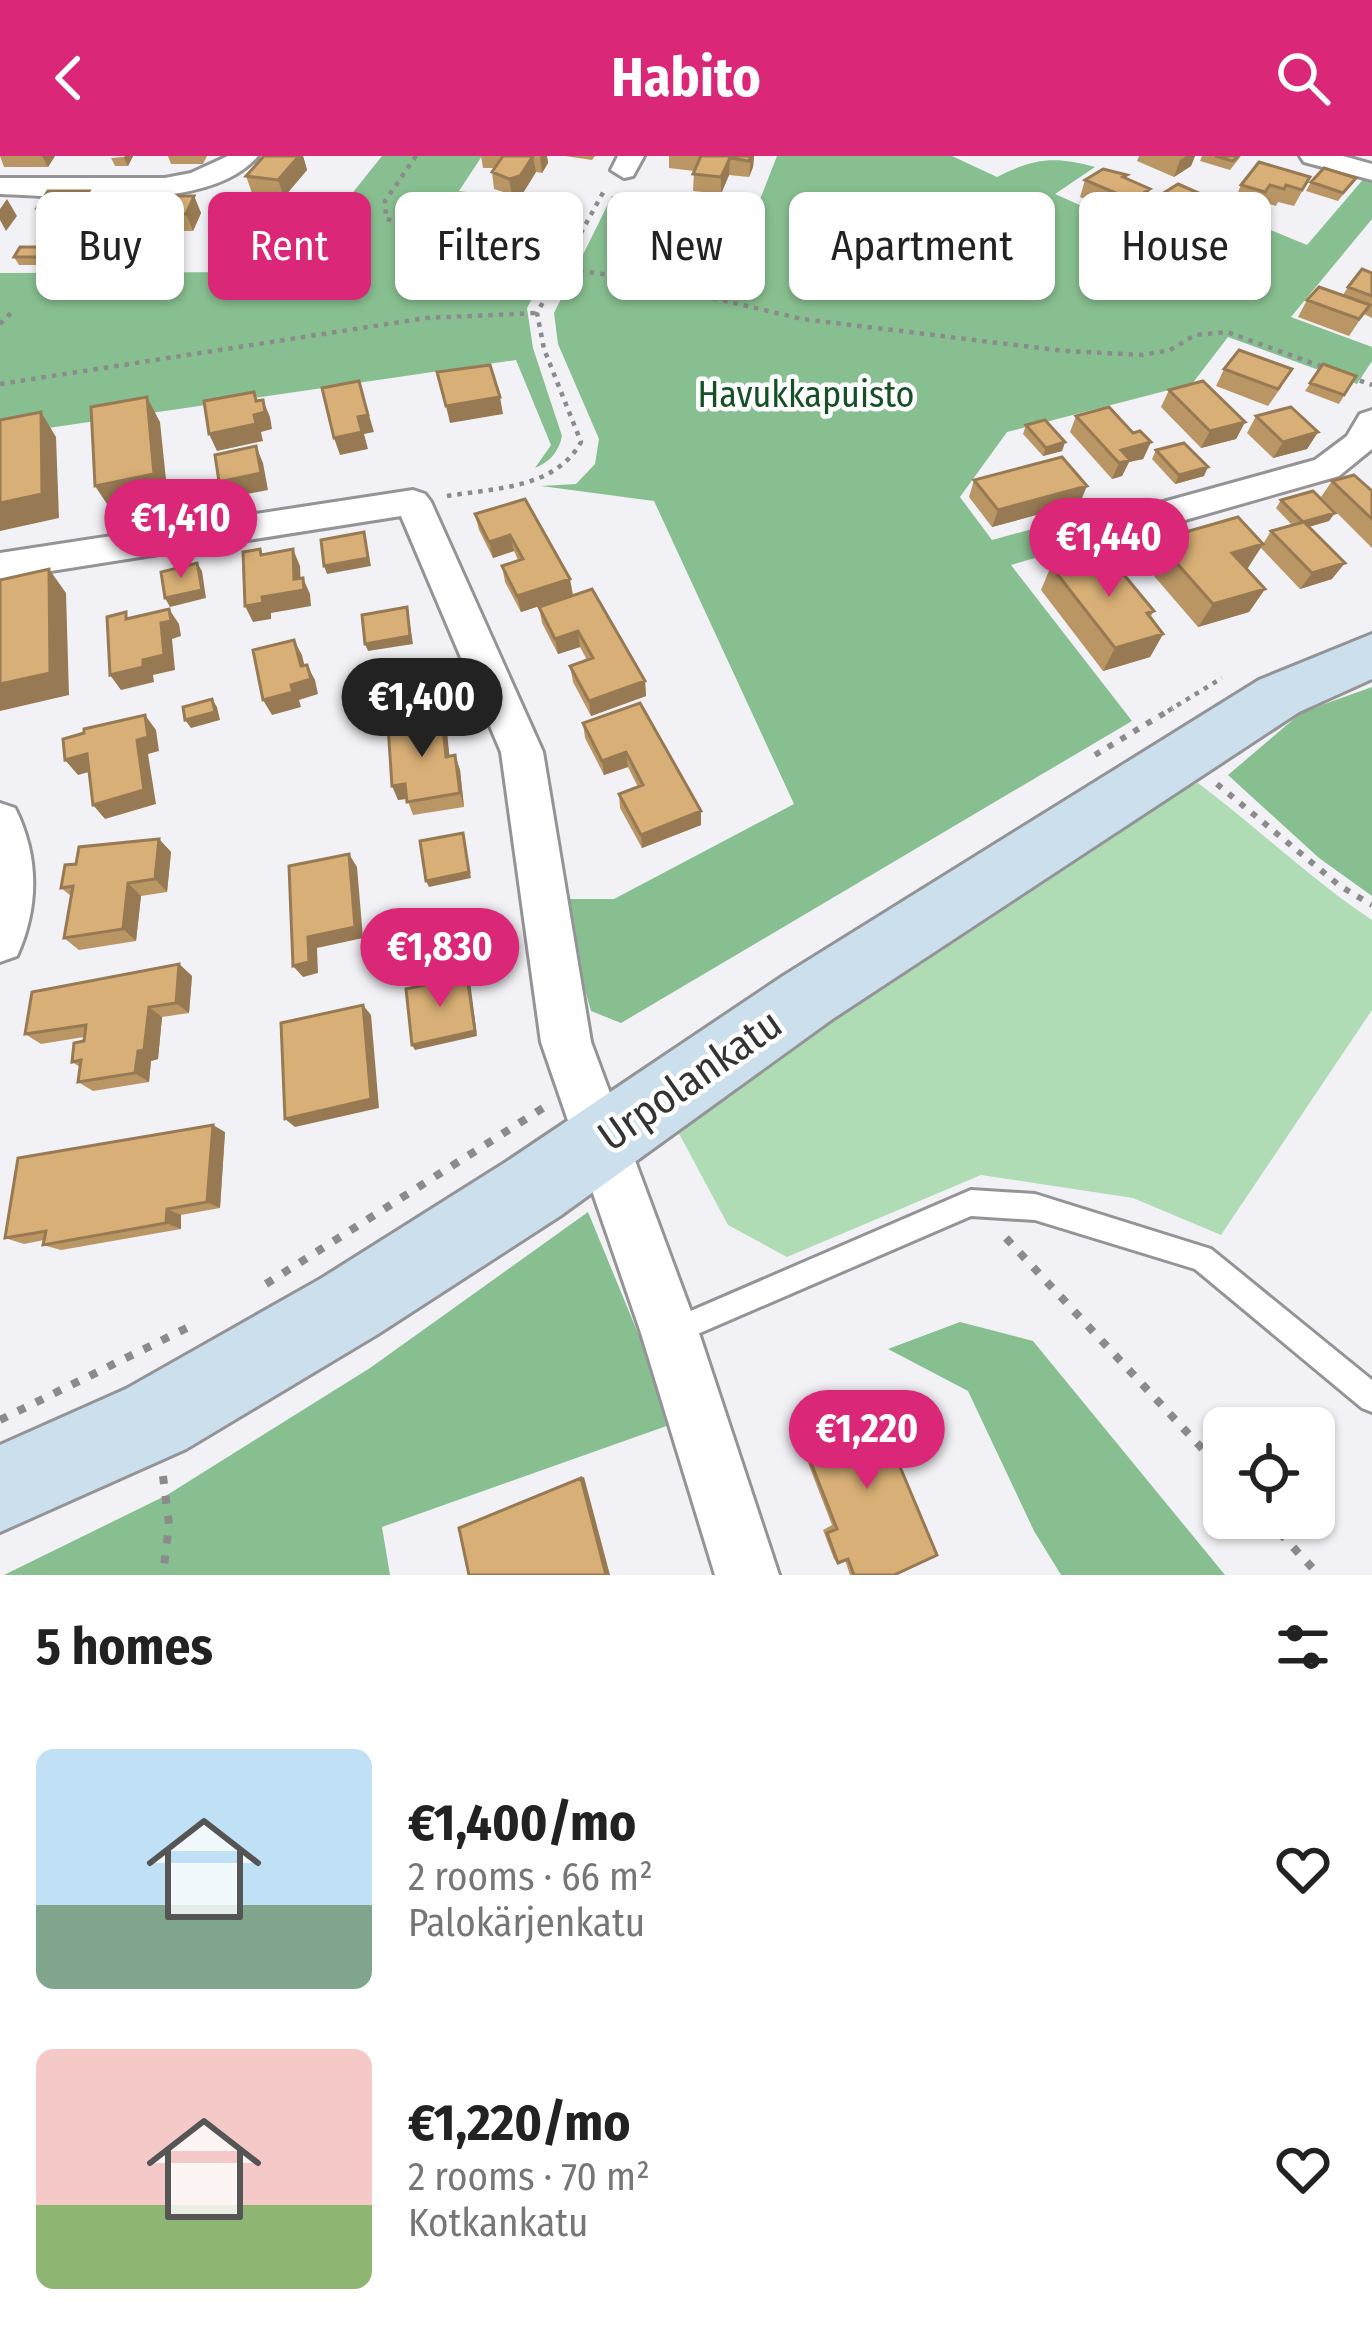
<!DOCTYPE html>
<html lang="en">
<head>
<meta charset="utf-8">
<style>
	:root { --surface:#fff; --page:#f2f2f2; --text:#222; --muted:#767676; --accent:#db2777 }
	body { margin:0; font-family:"Fira Sans Condensed",sans-serif; background:var(--page); color:var(--text); height:100vh; display:flex; flex-direction:column; font-size:45px; white-space:nowrap }
	* { box-sizing:border-box; margin:0 }
	p { font-size:39px; color:var(--muted) }
	.icon { flex:none; width:66px; height:66px; fill:none; stroke:currentColor; stroke-width:2; stroke-linecap:round; stroke-linejoin:round }
	.map { position:relative; height:1419px; overflow:hidden }
	.details { display:flex; flex-direction:column; background:var(--surface); flex:1 }
	.details>* { flex:none }
	.banner { position:absolute; left:36px; top:36px; width:1302px; height:108px; display:flex; gap:24px }
	.fabs { position:absolute; left:1203px; top:1251px; display:grid; gap:24px }
	.fabs a { display:grid; place-items:center; width:132px; height:132px; border-radius:18px; background:var(--surface); box-shadow:0 3px 9px #0004; font-size:60px }
	.price { position:absolute; translate:-50% -102px; padding:0 27px; border-radius:42px; background:var(--accent); color:#fff; font-size:39px; line-height:78px; filter:drop-shadow(0 3px 6px #0008) }
	.price::after { content:''; position:absolute; left:50%; top:72px; width:36px; height:27px; margin-left:-18px; background:inherit; clip-path:polygon(0 0,100% 0,50% 100%) }
	.price.active { background:#222; color:#fff }
	ul { padding:0; list-style:none }
	li { display:flex; align-items:center; gap:36px; height:300px; padding:0 36px }
	li span { display:grid; place-items:center; flex:none; width:336px; height:240px; border-radius:18px; color:#555 }
	li>.icon { margin-inline-start:auto }
	span .icon { width:144px; height:144px; fill:#fffc; stroke-width:1 }
	li b { font-size:51px }
	h2 { display:flex; justify-content:space-between; align-items:center; height:144px; padding:0 36px; font-size:51px }
	.chip { padding:0 42px; border-radius:18px; background:var(--surface); box-shadow:0 3px 9px #0004; font-size:42px; line-height:108px }
	.chip.active { background:var(--accent); color:#fff }
	header { display:flex; justify-content:space-between; align-items:center; height:156px; padding:0 36px; background:var(--accent); color:#fff; font-size:54px; font-weight:700 }
	.map>svg:first-child { display:block }
	.green { fill:#afdcb5 }
	.forest { fill:#88bf90 }
	.lines { fill:none; stroke-linecap:round; stroke-linejoin:round }
	.service-casing { stroke:#949497; stroke-width:6 }
	.minor-casing { stroke:#949497; stroke-width:6 }
	.secondary-casing { stroke:#949497; stroke-width:6 }
	.path-far2 { stroke:#8b8b8d; stroke-width:4.5; stroke-dasharray:4.5 6; stroke-linecap:butt }
	.path-far1 { stroke:#8b8b8d; stroke-width:6; stroke-dasharray:6 9; stroke-linecap:butt }
	.path { stroke:#8b8b8d; stroke-width:8; stroke-dasharray:8 12; stroke-linecap:butt }
	.service { fill:#fff; fill-rule:evenodd }
	.minor { fill:#fff; fill-rule:evenodd }
	.secondary { fill:#cbdfec; fill-rule:evenodd }
	.wall { fill:#ba9665 }
	.shaded-wall { fill:#977a53 }
	.building { fill:#d8af76; stroke:#977a53; stroke-width:3 }
	.labels { text-anchor:middle; dominant-baseline:central; stroke-width:9; stroke-linejoin:round; paint-order:stroke }
	.far-park-label { font-size:36px; fill:#155125; stroke:#fff }
	.street-label { font-size:42px; fill:#343435; stroke:#fff }
</style>
</head>
<body>
<header><svg class="icon" aria-label="back" viewBox="0 0 24 24"><path d="M15 5l-7 7 7 7"/></svg>Habito<svg class="icon" aria-label="search" viewBox="0 0 24 24"><circle cx="10" cy="10" r="6"/><path d="M15 15l6 6"/></svg></header>
<div class="map">
<svg width="1372" height="1419" viewBox="0 0 1372 1419">
	<rect width="100%" height="100%" fill="#f2f2f6"/>
	<path class="green" d="M1198,627C1257,671 1310,723 1372,764V854L1221,1079L1133,1042L981,1019L787,1101L728,1069L676,972L1141,646Z"/>
	<path class="forest" d="M382,0H482L459,35L581,51L527,152L533,192L562,280C559,295 550,306 535,312L551,289L516,204L0,279V117L289,116Z
		M777,0H952L997,21C1034,2 1055,0 1095,11L1055,38L1156,83L1220,53L1307,89L1366,20L1372,22V63L1291,161L1372,191V205L1357,228L1228,181L1192,228L1007,276L960,341L992,384L1090,357L1110,380L1011,409L1132,565L621,867L591,855L559,743H614L794,648L654,345L541,330L576,328L595,308L599,283L558,188L554,157L612,40L753,61Z
		M1372,531V740L1319,702L1228,619L1302,556Z
		M588,1056L675,1267L382,1371L390,1419H4L167,1339L370,1212Z
		M960,1166L1033,1185L1225,1419H1061L1034,1375L968,1235L888,1193Z"/>
	<g class="lines">
		<g class="service-casing">
			<path id="service" d="M971,1034L1035,1038L1211,1093L1372,1224V1256L1362,1252L1195,1113L1035,1064L971,1060L672,1189L663,1185L659,1176L663,1167Z"/>
		</g>
		<g class="minor-casing">
			<path id="minor" d="M228,0H258C209,58 69,40 0,38V22H165L191,17Z
				M618,0H644L633,20L624,22L611,14Z
				M1300,0H1343L1372,8V24L1304,6Z
				M1372,254V293L1339,320L1129,380L1116,377L1111,368L1116,359L1315,304L1347,280L1360,258Z
				M413,334L425,338L431,346L543,596L591,886L699,1177L779,1419H715L641,1177L541,886L501,596L401,360L0,423V397Z
				M0,647L15,652C39,700 39,751 17,800L0,806Z"/>
		</g>
		<g class="secondary-casing">
			<path id="secondary" d="M1372,478V523L1299,556L831,864L560,1060L378,1178L186,1293L0,1376V1289L126,1233L322,1122L506,1006L783,820L1259,524Z"/>
		</g>
		<path class="path-far2" d="M416,0L385,45L386,63L560,112L624,121L802,163L1065,195L1143,199L1170,194L1195,179L1227,176L1326,212
			M0,168L12,156
			M1350,221L1372,229
			M0,228L426,162L537,157
			M447,340C495,332 555,333 581,286L544,193L537,157L605,33
			M1168,555L1222,522"/>
		<path class="path-far1" d="M1095,599L1173,552
			M1217,628L1340,730L1372,749"/>
		<path class="path" d="M1006,1082L1224,1316
			M266,1128L543,952
			M0,1264L197,1167
			M163,1320L169,1368L163,1419
			M1266,1362L1319,1419"/>
		<use href="#service" class="service"/>
		<use href="#minor" class="minor"/>
		<use href="#secondary" class="secondary"/>
	</g>
	<path class="wall" d="M0,0H55L48,11H4Z
		M133,0L128,10H115L111,2Z
		M168,0H207L203,8H171Z
		M264,0H303L307,14L284,41L252,37L246,20Z
		M481,0H547L548,7L542,17L536,16L523,37L512,39L494,33L492,16L494,12H483Z
		M565,0H595L592,4Z
		M669,0H754L753,11L749,21L729,19L721,38L693,35L694,15L669,12Z
		M1139,0H1195L1191,10L1174,21L1137,5Z
		M1202,0H1241L1230,14L1200,5Z
		M1127,19L1126,23L1150,33L1143,50L1126,61L1080,41L1085,24Z
		M1310,21L1294,50L1278,46L1276,50L1262,46L1257,53L1234,46L1241,29Z
		M1356,22L1338,45L1306,35L1311,26Z
		M1162,38L1208,41L1205,50L1189,60L1159,47Z
		M194,40L201,57L193,75H144L138,87H121L113,70L141,48Z
		M37,52H97L88,69H46Z
		M286,58L252,97L218,92L211,75Z
		M46,99L40,109H19L14,101Z
		M1372,117V162L1364,158L1349,180L1298,161L1307,144L1343,139L1348,131Z
		M1323,208L1356,220L1339,248L1305,235Z
		M1224,213L1282,230L1268,250L1216,230Z
		M1169,234L1245,266L1236,283L1201,292L1161,251Z
		M1076,260L1133,277L1151,286L1143,303L1129,306L1122,320L1112,323L1070,276Z
		M1256,260L1318,276L1307,293L1273,302L1247,277Z
		M1026,269L1065,286L1062,295L1043,300L1023,278Z
		M1156,294L1204,320L1175,328L1152,303Z
		M974,324L1080,347L992,371L969,341Z
		M1332,325L1372,335V392L1321,341Z
		M525,343L573,439L521,456L505,426L502,410L518,404L514,395L493,402L479,374L475,358Z
		M1281,344L1329,365L1309,371L1332,423L1300,433L1261,392L1246,412L1265,433L1249,456L1198,471L1154,420L1175,379L1263,388L1271,375L1292,369L1276,352Z
		M1051,410L1113,416L1154,455L1150,462L1163,478L1150,501L1103,515L1041,434Z
		M592,433L645,525L646,540L591,560L573,526L570,510L587,504L580,491L558,498L542,467L539,451Z
		M640,547L701,655V669L642,692L620,652L619,638L638,631L628,611L604,619L585,582L583,567Z
		M447,576L449,601L455,599L460,614L464,651L413,659L407,643L398,644Z
		M159,683L171,696L167,736L141,740L136,785L79,794L64,782L71,740L61,732L76,708Z
		M179,808L192,820L189,857L162,861L158,903L151,905L149,926L93,935L78,926L80,911L72,906L84,881L41,888L25,878Z
		M225,976L220,1052L181,1059V1073L61,1094L43,1089L44,1084L24,1088L5,1082Z
		M869,1237L894,1419H850L845,1404L838,1407L834,1403L823,1374L832,1369L805,1299L812,1295L801,1266Z"/>
	<path class="shaded-wall" d="M42,0H55L48,11Z
		M125,0H133L128,10L124,2Z
		M299,0H303L307,14L284,41L278,24Z
		M533,0L536,16L523,37L512,39L509,23Z
		M540,0H547L548,7L542,17Z
		M751,0H754L753,11L749,21Z
		M1186,0H1195L1191,10L1174,21L1180,4Z
		M730,2L729,19L721,38V21Z
		M1150,33L1143,50L1126,61L1132,44Z
		M89,35L97,52L88,69L79,52Z
		M194,40L201,57L193,75L186,58Z
		M280,41L286,58L252,97L246,80Z
		M1208,41L1205,50L1189,60L1193,52Z
		M7,43L17,60L6,75L0,64V53Z
		M136,58L144,75L138,87L130,70Z
		M42,91L46,99L40,109L36,101Z
		M359,225L374,276L364,278L368,293L340,299L334,282L358,261Z
		M254,236L261,253L263,244L270,261L272,273L261,276L263,285L217,295L209,278L254,259L256,245Z
		M147,241L160,266L168,343L111,354L95,330Z
		M500,241L503,258L450,267L446,250Z
		M41,256L56,281L59,362L0,375V347Z
		M1245,266L1236,283L1201,292L1210,275Z
		M1318,276L1307,293L1273,302L1283,286Z
		M1065,286L1062,295L1043,300L1046,292Z
		M1151,286L1143,303L1129,306L1122,320L1112,323L1119,307L1121,294Z
		M256,290L263,307L268,334L227,342L219,326Z
		M1208,311L1204,320L1175,328L1179,319Z
		M1087,330L1080,347L992,371L998,354Z
		M1335,357L1329,365L1297,374L1303,366Z
		M364,376L371,410L327,418L324,410Z
		M510,379L514,395L493,402L489,386Z
		M1263,388L1248,412L1217,421L1232,397Z
		M293,393L300,410L301,434L303,422L310,438L311,450L271,457V463L253,466L245,450L294,423Z
		M197,407L202,415L206,442L170,451L165,442Z
		M1345,407L1332,423L1300,433L1312,417Z
		M49,413L66,437L69,539L0,555V528Z
		M570,423L573,439L521,456L517,440Z
		M1265,433L1249,456L1198,471L1213,448Z
		M407,451L413,488L368,495L365,488Z
		M169,453L179,468L181,480L172,483L175,514L153,519L154,526L121,534L110,519L143,504Z
		M578,475L580,491L558,498L555,483Z
		M1163,478L1150,501L1103,515L1115,492Z
		M294,484L302,499L308,524L307,509L315,524L318,538L299,544L301,551L272,559L263,544L291,529L301,510Z
		M645,525L646,540L591,560L589,545Z
		M212,543L217,551L220,564L191,572L185,564Z
		M145,559L156,574L159,595L148,598L156,648L105,663L93,649L137,584Z
		M442,561L447,576L451,615L446,601Z
		M626,596L628,611L604,619L602,605Z
		M87,598L100,613L78,619L65,604Z
		M455,599L460,614L464,651L460,637Z
		M405,628L411,642L398,644L392,630Z
		M701,655V669L642,692L641,679Z
		M463,677L471,722L429,731L426,725Z
		M159,683L171,696L167,736L155,723Z
		M349,698L357,711L363,782L317,792L318,817L303,821L293,810Z
		M128,727L141,740L136,785L123,773Z
		M179,808L192,820L189,857L176,847Z
		M467,820L470,825L477,880L415,894L412,889Z
		M363,849L371,859L379,952L295,971L285,963Z
		M149,851L162,861L158,903L151,905L149,926L135,917L138,895Z
		M213,969L225,976L220,1052L207,1046Z
		M167,1053L181,1059V1073L166,1067Z
		M584,1321L610,1419H606L581,1322Z"/>
	<path class="building" d="M264,0H299L278,24L246,20Z
		M503,0H533L520,20L509,23L492,16Z
		M701,0H751L749,5L730,2L721,21L693,18Z
		M1215,0H1238L1233,5Z
		M1259,6L1310,21L1302,34L1286,29L1284,33L1270,29L1265,36L1241,29Z
		M1324,12L1356,22L1343,37L1311,26Z
		M1103,13L1127,19L1123,21L1150,33L1132,44L1085,24Z
		M1178,28L1208,41L1193,52L1162,38Z
		M48,35H89L79,52H37Z
		M253,37L280,41L246,80L211,75Z
		M145,40H194L186,58H136L130,70H113L124,49L141,48Z
		M20,91H42L36,101H14Z
		M1362,113L1372,117V140L1348,131Z
		M1319,131L1370,149L1359,163L1307,144Z
		M1239,194L1292,213L1278,233L1224,213Z
		M1323,208L1356,220L1344,239L1310,227Z
		M490,209L500,241L446,250L437,216Z
		M359,225L368,259L358,261L362,276L334,282L322,232Z
		M1203,225L1245,266L1210,275L1169,234Z
		M254,236L256,245L263,244L265,256L254,259L256,268L209,278L204,245Z
		M147,241L154,318L95,330L91,251Z
		M1109,251L1133,277L1140,275L1151,286L1121,294L1130,304L1119,307L1076,260Z
		M1291,251L1318,276L1283,286L1256,260Z
		M41,256L42,338L0,347V264Z
		M1045,264L1065,286L1046,292L1026,269Z
		M1184,287L1208,311L1179,319L1156,294Z
		M256,290L261,317L219,326L215,299Z
		M1062,301L1087,330L998,354L974,324Z
		M1354,319L1372,335V363L1332,325Z
		M1313,335L1335,357L1303,366L1281,344Z
		M525,343L570,423L517,440L502,410L523,403L510,379L489,386L475,358Z
		M1238,361L1263,388L1232,397L1265,433L1213,448L1167,396L1186,391L1175,379Z
		M1304,366L1345,407L1312,417L1271,375Z
		M364,376L368,402L324,410L321,384Z
		M260,393L261,399L293,393L294,423L303,422L304,434L262,441L263,447L245,450L243,396Z
		M1097,397L1113,416L1120,414L1154,455L1147,457L1163,478L1115,492L1051,410Z
		M197,407L202,434L165,442L161,416Z
		M49,413L50,517L0,528V424Z
		M592,433L645,525L589,545L570,510L593,502L578,475L555,483L539,451Z
		M407,451L410,480L365,488L362,459Z
		M169,453L171,465L161,467L164,499L143,504V511L110,519L107,461L126,456V463Z
		M294,484L301,510L307,509L311,523L291,529L293,536L263,544L253,494Z
		M212,543L215,556L185,564L183,551Z
		M640,547L701,655L641,679L619,638L643,629L626,596L602,605L583,567Z
		M145,559L148,581L137,584L144,634L93,649L87,598L65,604L63,583L84,577V573Z
		M442,561L446,601L455,599L460,637L407,646L405,628L392,630L388,570Z
		M463,677L469,716L426,725L420,685Z
		M159,683L155,723L128,727L123,773L64,782L73,730L61,732L65,709L76,708L79,691Z
		M349,698L355,771L308,781L309,806L293,810L289,710Z
		M179,808L176,847L149,851L144,894L138,895L135,917L78,926L81,904L72,906L74,887L84,885L86,869L25,878L32,836Z
		M467,820L475,875L412,889L406,833Z
		M363,849L371,943L285,963L281,867Z
		M213,969L207,1046L167,1053L166,1067L43,1089L46,1075L5,1082L18,1002Z
		M869,1237L937,1399L894,1419H854L848,1403L838,1407L827,1377L837,1373L808,1299L816,1296L805,1266Z
		M581,1322L606,1419H469L459,1372Z"/>
	<g class="labels">
		<g class="far-park-label">
			<text x="806" y="239">Havukkapuisto</text>
		</g>
		<g class="street-label">
			<text transform="translate(690 924) rotate(-35)">Urpolankatu</text>
		</g>
	</g>
</svg>
<div class="fabs">
<a><svg class="icon" aria-label="locate" viewBox="0 0 24 24"><circle cx="12" cy="12" r="6"/><path d="M12 2v4M12 18v4M2 12h4M18 12h4"/></svg></a>
</div>
<b class="price" style="left:181px;top:425px">€1,410</b>
<b class="price" style="left:1109px;top:444px">€1,440</b>
<b class="price active" style="left:422px;top:604px">€1,400</b>
<b class="price" style="left:440px;top:854px">€1,830</b>
<b class="price" style="left:867px;top:1336px">€1,220</b>
<div class="banner">
<a class="chip">Buy</a>
<a class="chip active">Rent</a>
<a class="chip">Filters</a>
<a class="chip">New</a>
<a class="chip">Apartment</a>
<a class="chip">House</a>
</div>
</div>
<section class="details">
<h2>5 homes<svg class="icon" aria-label="filters" viewBox="0 0 24 24"><path d="M4 7h16M4 17h16"/><circle cx="9" cy="7" r="2"/><circle cx="15" cy="17" r="2"/></svg></h2>
<ul>
<li><span style="background:linear-gradient(#bfe0f5 65%,#7fa58c 0)"><svg class="icon" aria-label="home" viewBox="0 0 24 24"><path d="M3 11l9-7 9 7M6 9v11h12V9"/></svg></span><div><b>€1,400/mo</b><p>2 rooms · 66 m²</p><p>Palokärjenkatu</p></div><svg class="icon" aria-label="heart" viewBox="0 0 24 24"><path d="M12 20l-8-8c-3-5 5-10 8-4 3-6 11-1 8 4z"/></svg></li>
<li><span style="background:linear-gradient(#f6c9c9 65%,#8fb573 0)"><svg class="icon" aria-label="home" viewBox="0 0 24 24"><path d="M3 11l9-7 9 7M6 9v11h12V9"/></svg></span><div><b>€1,220/mo</b><p>2 rooms · 70 m²</p><p>Kotkankatu</p></div><svg class="icon" aria-label="heart" viewBox="0 0 24 24"><path d="M12 20l-8-8c-3-5 5-10 8-4 3-6 11-1 8 4z"/></svg></li>
</ul>
</section>
</body>
</html>
